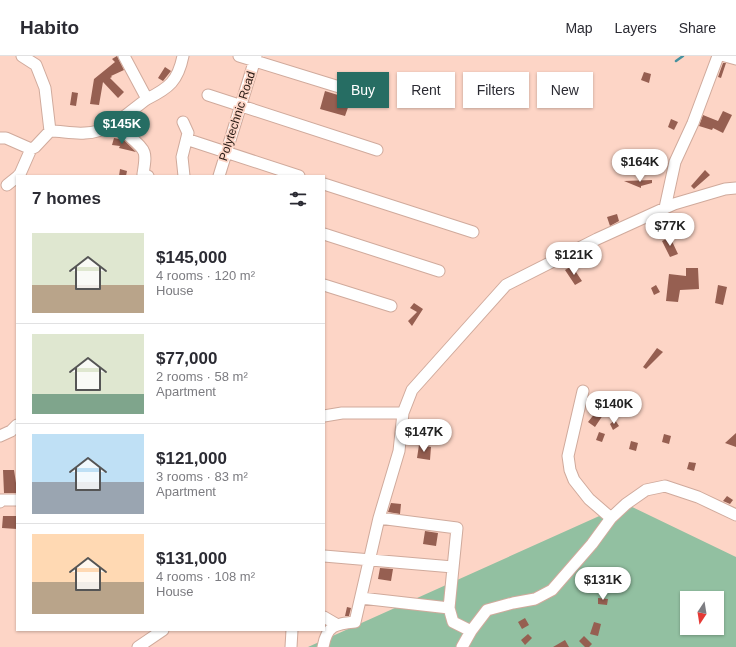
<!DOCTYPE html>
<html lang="en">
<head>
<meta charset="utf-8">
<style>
	:root { --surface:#fff; --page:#f7f7f7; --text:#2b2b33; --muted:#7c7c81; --line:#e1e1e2; --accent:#266d63 }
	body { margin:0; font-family:Helvetica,sans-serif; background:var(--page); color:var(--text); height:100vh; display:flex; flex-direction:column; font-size:15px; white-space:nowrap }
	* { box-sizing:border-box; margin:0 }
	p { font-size:13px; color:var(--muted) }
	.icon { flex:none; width:22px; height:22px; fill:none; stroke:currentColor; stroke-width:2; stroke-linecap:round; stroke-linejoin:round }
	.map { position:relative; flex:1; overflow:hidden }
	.drawer { position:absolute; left:16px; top:119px; width:309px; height:456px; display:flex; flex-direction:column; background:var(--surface); border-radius:0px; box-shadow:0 1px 3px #0004 }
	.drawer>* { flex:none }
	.guide { position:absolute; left:337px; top:16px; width:339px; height:36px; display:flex; gap:8px }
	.needle { width:26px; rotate:192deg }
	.controls { position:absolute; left:680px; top:535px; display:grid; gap:8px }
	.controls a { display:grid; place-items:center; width:44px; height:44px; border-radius:0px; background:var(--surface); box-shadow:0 1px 3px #0004; font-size:20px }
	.price { position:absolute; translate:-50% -34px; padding:0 9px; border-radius:14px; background:#fff; color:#222; font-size:13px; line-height:26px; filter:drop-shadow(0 1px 2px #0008) }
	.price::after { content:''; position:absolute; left:50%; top:24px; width:12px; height:9px; margin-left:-6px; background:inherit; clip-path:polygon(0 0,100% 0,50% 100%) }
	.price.active { background:var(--accent); color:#fff }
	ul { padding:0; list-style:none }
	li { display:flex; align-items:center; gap:12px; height:100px; padding:0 16px }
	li+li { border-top:1px solid var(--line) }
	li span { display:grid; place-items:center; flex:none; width:112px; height:80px; border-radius:0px; color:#555 }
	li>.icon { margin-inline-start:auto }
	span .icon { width:48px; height:48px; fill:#fffc; stroke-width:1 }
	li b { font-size:17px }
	h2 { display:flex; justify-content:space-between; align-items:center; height:48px; padding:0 16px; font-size:17px }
	.pill { padding:0 14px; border-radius:0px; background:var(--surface); box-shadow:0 1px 3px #0004; font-size:14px; line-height:36px }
	.pill.active { background:var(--accent); color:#fff }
	header { display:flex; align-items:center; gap:24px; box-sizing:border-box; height:56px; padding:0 20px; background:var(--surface); border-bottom:1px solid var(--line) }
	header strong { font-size:19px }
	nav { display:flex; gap:22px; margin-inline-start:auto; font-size:14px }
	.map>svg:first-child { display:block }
	.green { fill:#92c0a1; fill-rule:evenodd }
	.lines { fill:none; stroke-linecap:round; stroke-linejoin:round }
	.stream { stroke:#47919e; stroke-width:2.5 }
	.building { fill:#965f51 }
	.minor-casing { stroke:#d0aa9c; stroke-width:13 }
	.minor { stroke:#fff; stroke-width:11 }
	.labels { text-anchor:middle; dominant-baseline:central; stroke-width:3.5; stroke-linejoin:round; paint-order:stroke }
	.street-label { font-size:12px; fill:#251812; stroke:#fdd5c6 }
</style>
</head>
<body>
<header>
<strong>Habito</strong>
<nav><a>Map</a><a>Layers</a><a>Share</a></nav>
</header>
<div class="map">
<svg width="736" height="591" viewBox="0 0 736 591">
	<rect width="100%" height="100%" fill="#fdd5c6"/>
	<path class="green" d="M626,448L736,501V591H308ZM687,542H717V572H687Z"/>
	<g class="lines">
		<path class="stream" d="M676,5L683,0"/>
	</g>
	<path class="building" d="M117,0L124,14L111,20L112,21L110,22L124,36L118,42L103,26L99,49L90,48L94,23L115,6L112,3Z
		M723,7H726L721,22L718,21Z
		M165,11L171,15L163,25L158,22Z
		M644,16L651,18L649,27L641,24Z
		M325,35L351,43L345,60L320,53Z
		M72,36L78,37L76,50L70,49Z
		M723,55L732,59L723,77L713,72L712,74L699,70L703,59L718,65Z
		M671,63L678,66L674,74L668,71Z
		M114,82L124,84L136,96L119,92L120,90L112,89Z
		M120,113L127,115L126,120H119Z
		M705,114L710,119L694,133L691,130Z
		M652,124V127L641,130V132L624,125Z
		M617,158L619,165L610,170L607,161Z
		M670,181L678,198L670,201L662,185Z
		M572,210L582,225L575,229L565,214Z
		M686,212H698L699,233L680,234L678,246L666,245L669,218L686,220Z
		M656,229L660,236L654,239L651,232Z
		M718,229L727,231L723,249L715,247Z
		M414,247L423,253L412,270L408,265L417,256L410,252Z
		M657,292L663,296L646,313L643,311Z
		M603,335L608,337L605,347L600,345Z
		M599,352L605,356L595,371L588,366Z
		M615,364L619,370L613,374L610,368Z
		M599,376L605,378L602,386L596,384Z
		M736,377V391L725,387Z
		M664,378L671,380L669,388L662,386Z
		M631,385L638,387L636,395L629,393Z
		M419,389L431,391L430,404L417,402Z
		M689,406L696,407L694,415L687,413Z
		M3,414H14L16,427H17V437H4Z
		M727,440L733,444L730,448L723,445Z
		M391,447L401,448L400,458L388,456Z
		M3,460H17V473L2,472Z
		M425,475L438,477L436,490L423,488Z
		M380,512L393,513L391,525L378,523Z
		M587,519L597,521L594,536L584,534Z
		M598,542L608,543L607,549L598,548Z
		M347,551L351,552L349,560H345Z
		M525,562L529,569L522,573L518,566Z
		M594,566L601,568L598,580L590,578Z
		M528,578L532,582L525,589L521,584Z
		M584,580L592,588L589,591H585L579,585Z
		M565,584L569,591H553Z"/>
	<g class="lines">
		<g class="minor-casing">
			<path id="minor" d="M22,0L36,9L45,32L50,75C61,75 73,78 85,77C111,76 127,57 147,43L124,0
				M239,0L349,34
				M725,0L736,3
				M208,39L377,94
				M147,43C169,32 178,25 183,0
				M130,57L128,79C146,95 147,94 143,118L148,120
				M183,66L188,77L182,101L184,120
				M0,82H6L31,93
				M189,84L299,120
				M18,120L20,118L31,93L35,91L50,75
				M219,120L256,0
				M324,128L473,176
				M7,129L17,121
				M665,152L675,106L693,67L718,0
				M324,178L439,215
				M324,229L391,250
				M583,335L568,400L570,414L574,424L589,443L611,462
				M324,360L342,357H403
				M0,380L11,375L17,369
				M0,446V444H17
				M379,462L457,472L449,552
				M324,500L453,511
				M361,542L449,552L453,566L471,575L487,554L513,547L535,543L552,534L592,488L611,462L626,448L646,434L665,430L698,441L736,459
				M324,561L336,568
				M138,591L163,574
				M291,591L292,574
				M323,591C327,569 335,568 355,566L379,462L399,395L403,357L412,334L506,229L597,183L674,148L725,133L736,132
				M462,591L471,575"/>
		</g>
		<use href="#minor" class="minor"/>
	</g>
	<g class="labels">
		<g class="street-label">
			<text transform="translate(237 60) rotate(-72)">Polytechnic Road</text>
		</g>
	</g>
</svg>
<div class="controls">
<a><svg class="needle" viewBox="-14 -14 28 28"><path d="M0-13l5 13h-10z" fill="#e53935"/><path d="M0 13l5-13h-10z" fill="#7c7c81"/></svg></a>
</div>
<b class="price active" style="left:122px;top:89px">$145K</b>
<b class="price" style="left:640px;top:127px">$164K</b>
<b class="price" style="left:670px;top:191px">$77K</b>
<b class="price" style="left:574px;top:220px">$121K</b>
<b class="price" style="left:614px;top:369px">$140K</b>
<b class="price" style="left:424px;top:397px">$147K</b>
<b class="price" style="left:603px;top:545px">$131K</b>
<div class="guide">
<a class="pill active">Buy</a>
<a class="pill">Rent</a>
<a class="pill">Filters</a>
<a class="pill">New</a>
</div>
<section class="drawer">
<h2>7 homes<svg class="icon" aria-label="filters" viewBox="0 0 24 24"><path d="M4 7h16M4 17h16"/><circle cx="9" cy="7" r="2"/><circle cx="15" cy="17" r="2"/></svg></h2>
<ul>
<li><span style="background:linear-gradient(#dfe7d0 65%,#b9a48a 0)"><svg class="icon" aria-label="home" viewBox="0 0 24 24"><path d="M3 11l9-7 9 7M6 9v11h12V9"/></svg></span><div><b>$145,000</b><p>4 rooms · 120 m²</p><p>House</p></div></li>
<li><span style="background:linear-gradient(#dfe7d0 75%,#7fa58c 0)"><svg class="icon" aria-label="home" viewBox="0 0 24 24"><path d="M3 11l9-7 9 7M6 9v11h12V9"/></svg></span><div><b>$77,000</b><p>2 rooms · 58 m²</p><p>Apartment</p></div></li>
<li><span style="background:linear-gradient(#bfe0f5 60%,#9aa5b1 0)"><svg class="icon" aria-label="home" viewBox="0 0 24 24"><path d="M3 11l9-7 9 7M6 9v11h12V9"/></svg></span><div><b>$121,000</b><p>3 rooms · 83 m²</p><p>Apartment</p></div></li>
<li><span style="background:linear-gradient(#ffd9b3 60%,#b9a48a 0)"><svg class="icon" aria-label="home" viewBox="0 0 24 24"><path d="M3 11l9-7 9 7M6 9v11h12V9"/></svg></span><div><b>$131,000</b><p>4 rooms · 108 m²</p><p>House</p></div></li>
</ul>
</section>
</div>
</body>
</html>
